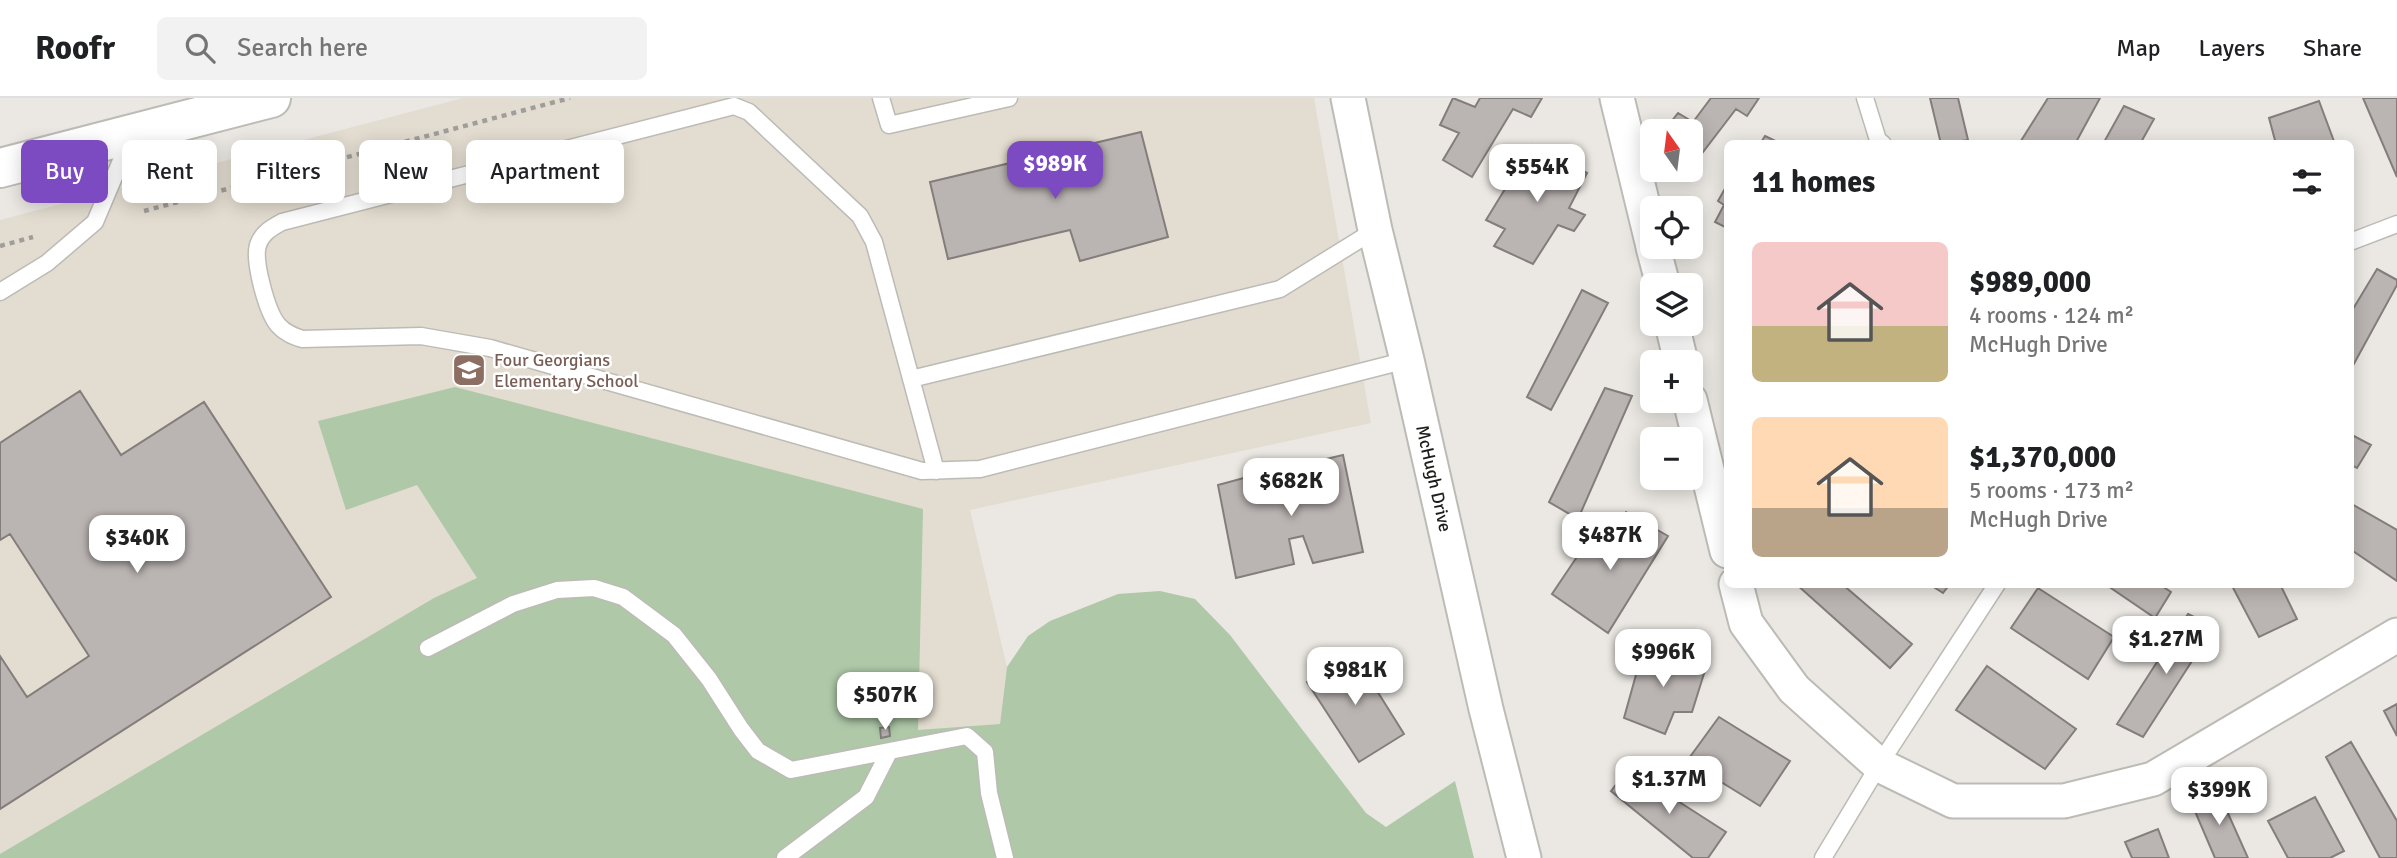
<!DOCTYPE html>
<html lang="en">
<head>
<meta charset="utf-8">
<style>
	:root { --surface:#fff; --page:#f2f2f2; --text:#202124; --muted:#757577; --line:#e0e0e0; --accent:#7c4bc2 }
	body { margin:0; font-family:Signika,sans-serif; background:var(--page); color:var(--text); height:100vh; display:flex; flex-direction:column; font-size:26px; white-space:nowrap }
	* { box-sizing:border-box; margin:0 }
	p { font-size:23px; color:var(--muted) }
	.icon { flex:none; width:38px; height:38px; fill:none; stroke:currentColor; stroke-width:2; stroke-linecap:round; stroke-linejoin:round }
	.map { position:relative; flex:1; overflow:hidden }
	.panel { position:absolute; left:1724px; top:42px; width:630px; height:448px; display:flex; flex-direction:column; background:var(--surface); border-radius:10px; box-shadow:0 4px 18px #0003 }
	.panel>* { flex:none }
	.banner { position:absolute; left:21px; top:42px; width:665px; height:63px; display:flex; gap:14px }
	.needle { width:46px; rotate:346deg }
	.buttons { position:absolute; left:1640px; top:21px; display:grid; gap:14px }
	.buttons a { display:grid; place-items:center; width:63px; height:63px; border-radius:10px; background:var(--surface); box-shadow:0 4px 18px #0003; font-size:35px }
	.price { position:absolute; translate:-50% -60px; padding:0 16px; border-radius:14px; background:#fff; color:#222; font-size:23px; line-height:46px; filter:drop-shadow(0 2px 4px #0008) }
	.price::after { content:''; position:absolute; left:50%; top:42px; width:21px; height:16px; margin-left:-10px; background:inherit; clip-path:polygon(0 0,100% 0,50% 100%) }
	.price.selected { background:var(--accent); color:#fff }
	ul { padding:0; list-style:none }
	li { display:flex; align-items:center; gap:21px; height:175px; padding:0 28px }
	li span { display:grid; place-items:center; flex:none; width:196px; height:140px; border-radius:10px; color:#555 }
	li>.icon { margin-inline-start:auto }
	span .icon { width:84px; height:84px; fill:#fffc; stroke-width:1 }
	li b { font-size:30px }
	h2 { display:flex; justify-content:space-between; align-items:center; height:84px; padding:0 28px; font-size:30px }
	.tag { padding:0 24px; border-radius:10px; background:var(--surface); box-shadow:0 4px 18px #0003; font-size:24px; line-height:63px }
	.tag.selected { background:var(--accent); color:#fff }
	header { display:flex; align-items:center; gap:42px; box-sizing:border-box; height:98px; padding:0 35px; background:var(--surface); border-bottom:2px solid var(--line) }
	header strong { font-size:33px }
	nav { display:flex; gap:38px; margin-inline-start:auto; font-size:24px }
	.search { width:490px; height:63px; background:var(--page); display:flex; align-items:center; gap:18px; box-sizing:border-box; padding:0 24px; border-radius:10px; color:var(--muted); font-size:26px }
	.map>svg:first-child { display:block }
	.built { fill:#e3dcd0 }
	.green { fill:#aec8a8 }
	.building { fill:#bab4b2; stroke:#837d7b; stroke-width:2 }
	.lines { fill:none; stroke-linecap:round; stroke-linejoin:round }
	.lane-casing { stroke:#bdbbb6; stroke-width:19 }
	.street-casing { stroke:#bdbbb6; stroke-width:37 }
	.secondary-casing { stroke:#bdbbb6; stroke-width:42 }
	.path { stroke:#a09e9a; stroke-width:4.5; stroke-dasharray:5 5; stroke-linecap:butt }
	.lane { stroke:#fff; stroke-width:16 }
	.street { stroke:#fff; stroke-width:33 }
	.secondary { stroke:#fff; stroke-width:38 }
	.labels { text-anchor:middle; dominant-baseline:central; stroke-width:5; stroke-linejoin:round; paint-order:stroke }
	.education-label { font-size:18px; fill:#785e54; stroke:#fff; text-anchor:start }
	.street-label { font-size:18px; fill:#1e1d1b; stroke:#fff }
</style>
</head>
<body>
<header>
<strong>Roofr</strong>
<div class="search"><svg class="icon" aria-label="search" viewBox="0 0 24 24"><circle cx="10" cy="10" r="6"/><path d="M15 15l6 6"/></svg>Search here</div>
<nav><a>Map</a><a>Layers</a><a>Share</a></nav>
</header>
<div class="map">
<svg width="2397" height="760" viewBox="0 0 2397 760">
	<rect width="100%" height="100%" fill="#ebe8e3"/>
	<path class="built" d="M463,0H1314L1371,325L970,412L1007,569L1000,626L918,633L0,756V122Z"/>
	<path class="green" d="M455,289L923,411L918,632L1000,626L1007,569L1028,538L1050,523L1118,496L1160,493L1195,501L1230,537L1366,715L1386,729L1455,683L1474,760H0V756L434,500L477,480L417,387L346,412L318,323Z"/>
	<path class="building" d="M1453,0L1475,9L1480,0H1542L1531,19L1513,11L1472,79L1443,62L1459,35L1440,27Z
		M1711,0H1759L1747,18L1736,11L1690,71V33H1664L1678,15L1693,24Z
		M1930,0H1958L1968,42L1941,46Z
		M2048,0H2100L2075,46H2019Z
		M2363,0H2397V79Z
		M2319,3L2335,46H2276L2269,20Z
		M2124,8L2154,21L2140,46H2103Z
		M1141,34L1168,139L1080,163L1070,132L948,161L930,84Z
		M1765,38L1782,46H1760Z
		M1532,47L1587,75L1569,110L1585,117L1574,133L1558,127L1533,166L1494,148L1505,131L1486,122Z
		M1727,87V130L1715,124L1724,107L1718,103Z
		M2377,171L2397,182V187L2350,273V216Z
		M1582,192L1608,205L1551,312L1527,299Z
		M1605,290L1632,298L1578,421L1549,404Z
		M80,293L121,357L204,304L331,499L0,711V558L27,599L89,558L10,436L0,442V345Z
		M2350,336L2371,347L2357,370L2350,366Z
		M1343,357L1363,454L1313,465L1303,438L1289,441L1294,466L1236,480L1218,387L1255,377L1259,388L1310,375L1309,365Z
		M2350,405L2397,432V483L2350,451Z
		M1626,414L1668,438L1608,535L1552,496L1589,441L1603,449Z
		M1796,486H1842L1912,546L1890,570Z
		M1929,486H1950L1943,495Z
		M2105,486H2159L2171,494L2155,520Z
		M2231,486H2280L2297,521L2259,539Z
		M2038,490L2114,539L2088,581L2011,530Z
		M2188,516L2214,529L2143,639L2117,626Z
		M1644,548L1707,566L1692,614H1674L1665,636L1624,620Z
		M1352,553L1404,636L1359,664L1307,584Z
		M1987,568L2076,631L2045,671L1956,612Z
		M2397,606V638L2384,613Z
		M1719,619L1790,663L1760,708L1687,663Z
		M889,629L890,638L881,640L880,630Z
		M2351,644L2397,723V760H2380L2326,659Z
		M1628,671L1726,734L1708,760H1693L1611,693Z
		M2218,693L2248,760H2215L2191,704Z
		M2315,699L2344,753L2330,760H2288L2268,723Z
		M2158,731L2169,760H2132L2125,744Z"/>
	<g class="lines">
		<g class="lane-casing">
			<path id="lane" d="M881,0L889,27L1009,0
				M1865,0L1878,42L1883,46
				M2350,144L2397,126
				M0,194L47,165L95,124L131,39
				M911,281L1280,191L1375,132
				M936,373L874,144L860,118L749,14L734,8L282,124C271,130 262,135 258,147C253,163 267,214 278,227C285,235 293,238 302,241L421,238L490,250L922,373L980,371L1407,262
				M428,550L513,506L557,492L594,490L623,499L674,537L709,581L741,631L758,653L791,672L967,638L985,654L989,695L1005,760
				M785,760L866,699L889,654
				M1823,760L1879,667L1997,486"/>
		</g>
		<g class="street-casing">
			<g id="street">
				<path id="s1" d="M1348,0L1375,132L1407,262L1486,611L1524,760"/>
				<path d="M1617,0L1652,144"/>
				<path d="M1653,149L1663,187"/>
				<path d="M1672,226L1681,264"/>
				<path d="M1690,302L1727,453"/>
				<path d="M1736,486L1746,525L1794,591L1879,667L1953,703H2064L2153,681L2397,537"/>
			</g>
		</g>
		<g class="secondary-casing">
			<path id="secondary" d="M0,70L271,0"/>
		</g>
		<path class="path" d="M144,113L570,0
			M0,148L33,139"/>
		<use href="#lane" class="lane"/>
		<use href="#street" class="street"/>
		<use href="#secondary" class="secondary"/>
	</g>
	<defs>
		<g id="school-square" transform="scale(1.75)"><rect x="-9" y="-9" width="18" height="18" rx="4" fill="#8d6e63" stroke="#fff"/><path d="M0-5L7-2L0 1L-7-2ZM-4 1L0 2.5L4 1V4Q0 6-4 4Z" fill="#fff"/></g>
	</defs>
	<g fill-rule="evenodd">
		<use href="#school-square" x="469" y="272"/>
	</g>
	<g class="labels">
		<g class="education-label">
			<text x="494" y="262">Four Georgians<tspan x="494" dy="21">Elementary School</tspan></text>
		</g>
		<g class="street-label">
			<text stroke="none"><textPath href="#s1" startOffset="390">McHugh Drive</textPath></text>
		</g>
	</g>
</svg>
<div class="buttons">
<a><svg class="needle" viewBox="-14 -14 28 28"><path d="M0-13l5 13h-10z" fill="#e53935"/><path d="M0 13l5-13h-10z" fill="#757577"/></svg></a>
<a><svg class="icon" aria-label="locate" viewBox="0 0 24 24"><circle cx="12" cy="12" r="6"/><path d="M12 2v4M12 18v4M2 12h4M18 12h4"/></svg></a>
<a><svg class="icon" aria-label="layers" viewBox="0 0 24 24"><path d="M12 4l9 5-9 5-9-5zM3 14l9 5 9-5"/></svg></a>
<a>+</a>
<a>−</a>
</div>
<b class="price selected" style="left:1055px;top:103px">$989K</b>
<b class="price" style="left:1537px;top:106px">$554K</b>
<b class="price" style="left:1291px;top:420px">$682K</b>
<b class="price" style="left:1610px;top:474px">$487K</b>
<b class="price" style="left:137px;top:477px">$340K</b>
<b class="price" style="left:2166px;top:578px">$1.27M</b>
<b class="price" style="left:1663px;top:591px">$996K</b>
<b class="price" style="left:1355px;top:609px">$981K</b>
<b class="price" style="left:885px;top:634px">$507K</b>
<b class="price" style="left:1669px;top:718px">$1.37M</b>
<b class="price" style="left:2219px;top:729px">$399K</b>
<div class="banner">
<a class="tag selected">Buy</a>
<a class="tag">Rent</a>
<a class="tag">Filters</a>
<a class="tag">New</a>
<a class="tag">Apartment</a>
</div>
<section class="panel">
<h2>11 homes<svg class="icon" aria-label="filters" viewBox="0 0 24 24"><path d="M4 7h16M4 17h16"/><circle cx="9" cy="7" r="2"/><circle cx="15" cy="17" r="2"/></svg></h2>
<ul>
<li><span style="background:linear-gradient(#f6c9c9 60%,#c2b280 0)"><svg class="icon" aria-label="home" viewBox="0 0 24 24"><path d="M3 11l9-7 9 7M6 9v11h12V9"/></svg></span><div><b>$989,000</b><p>4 rooms · 124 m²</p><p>McHugh Drive</p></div></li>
<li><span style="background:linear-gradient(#ffd9b3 65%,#b9a48a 0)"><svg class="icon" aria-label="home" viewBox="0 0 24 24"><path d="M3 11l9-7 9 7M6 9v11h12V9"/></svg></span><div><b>$1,370,000</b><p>5 rooms · 173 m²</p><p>McHugh Drive</p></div></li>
</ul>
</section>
</div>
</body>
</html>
